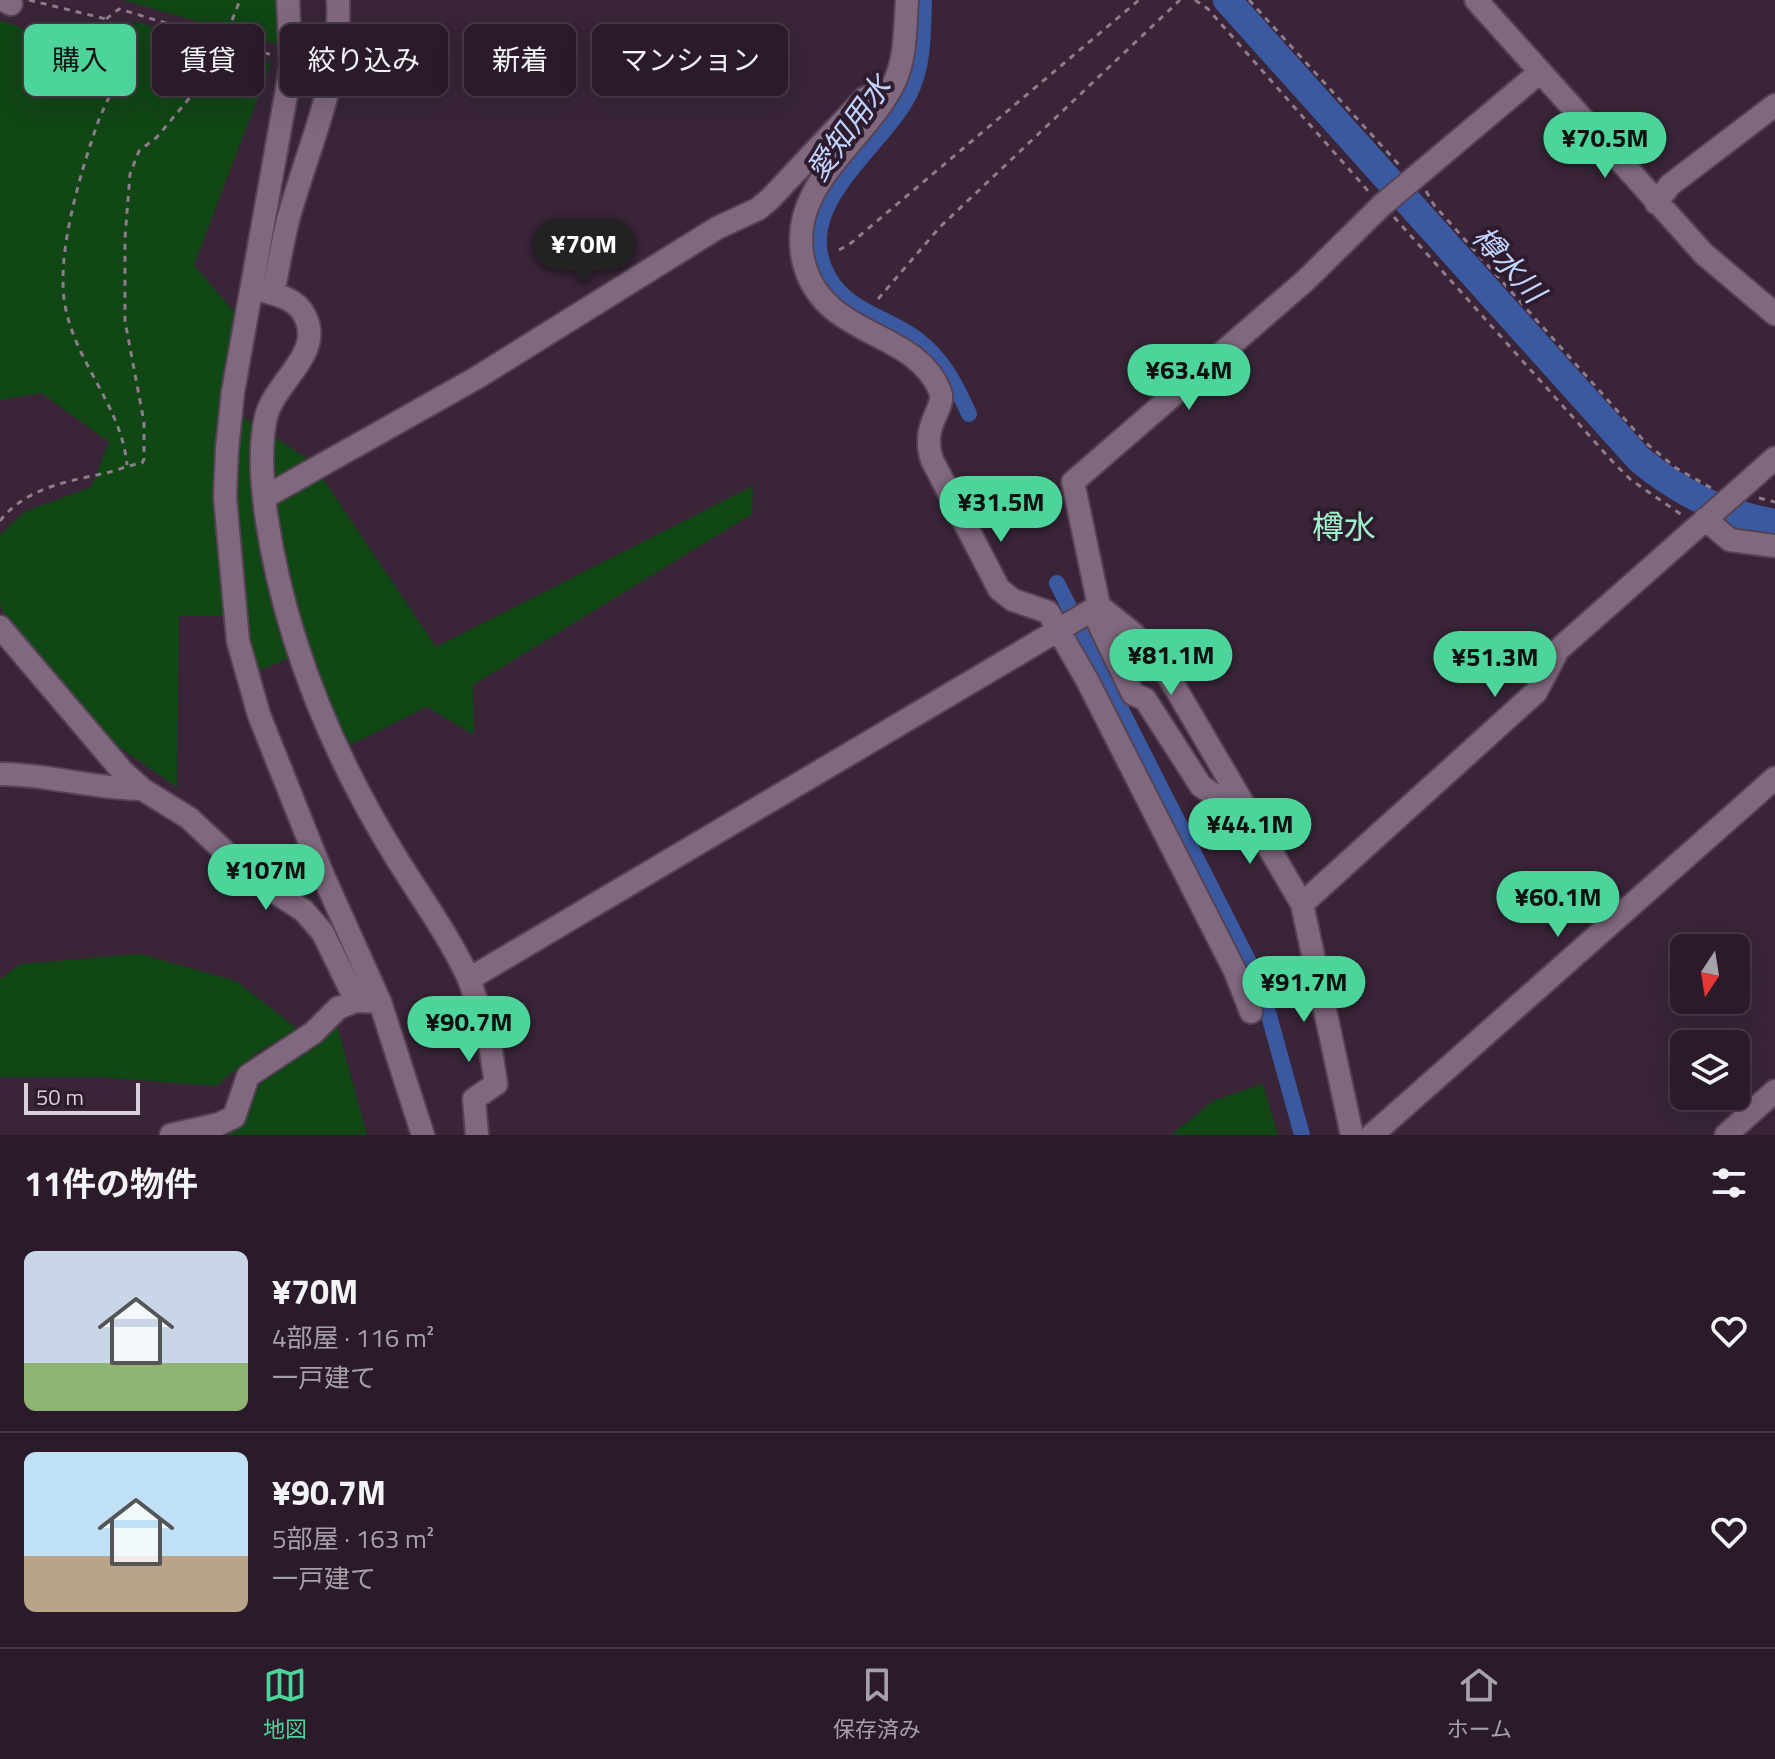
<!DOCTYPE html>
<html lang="ja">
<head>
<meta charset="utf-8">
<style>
	:root { --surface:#2b1b2a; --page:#332432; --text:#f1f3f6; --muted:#a6a1a8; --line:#473947; --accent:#4cd49b }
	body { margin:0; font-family:"Titillium Web","Noto Sans JP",sans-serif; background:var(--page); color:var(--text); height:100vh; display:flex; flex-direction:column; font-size:30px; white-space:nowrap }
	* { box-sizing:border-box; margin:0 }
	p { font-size:26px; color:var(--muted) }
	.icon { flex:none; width:44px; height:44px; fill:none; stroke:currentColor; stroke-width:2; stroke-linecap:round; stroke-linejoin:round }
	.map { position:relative; height:1135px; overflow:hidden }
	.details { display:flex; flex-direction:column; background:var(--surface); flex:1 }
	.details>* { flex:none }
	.top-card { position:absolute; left:24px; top:24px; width:800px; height:72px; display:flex; gap:16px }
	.needle { width:52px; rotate:192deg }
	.buttons { position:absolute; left:1670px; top:934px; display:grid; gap:16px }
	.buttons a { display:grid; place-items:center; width:80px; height:80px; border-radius:12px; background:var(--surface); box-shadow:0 8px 32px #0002,0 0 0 2px var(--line); font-size:40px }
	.scale { position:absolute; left:24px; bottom:20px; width:116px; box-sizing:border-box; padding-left:8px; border:4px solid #dccfdc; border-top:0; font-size:22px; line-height:28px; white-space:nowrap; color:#dccfdc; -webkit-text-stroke:6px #2e1b2e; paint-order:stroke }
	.price { position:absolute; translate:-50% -68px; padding:0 18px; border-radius:28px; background:var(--accent); color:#111; font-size:26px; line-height:52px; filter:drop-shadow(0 2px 4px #0008) }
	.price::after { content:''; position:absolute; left:50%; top:48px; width:24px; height:18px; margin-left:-12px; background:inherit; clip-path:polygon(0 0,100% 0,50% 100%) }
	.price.active { background:#222; color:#fff }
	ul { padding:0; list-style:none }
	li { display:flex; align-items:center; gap:24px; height:200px; padding:0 24px }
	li+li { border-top:2px solid var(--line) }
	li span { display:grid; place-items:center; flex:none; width:224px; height:160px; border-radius:12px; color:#555 }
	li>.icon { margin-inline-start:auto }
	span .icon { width:96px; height:96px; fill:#fffc; stroke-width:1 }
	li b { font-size:34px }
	h2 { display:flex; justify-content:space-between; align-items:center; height:96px; padding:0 24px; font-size:34px }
	.chip { padding:0 28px; border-radius:12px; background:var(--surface); box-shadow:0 8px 32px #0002,0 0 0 2px var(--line); font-size:28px; line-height:72px }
	.chip.active { background:var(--accent); color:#111 }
	.dock { display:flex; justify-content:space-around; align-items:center; height:112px; border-top:2px solid var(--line); background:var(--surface); font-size:22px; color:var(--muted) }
	.dock a { display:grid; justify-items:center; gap:4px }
	.dock .active { color:var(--accent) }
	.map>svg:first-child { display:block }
	.green { fill:#114615 }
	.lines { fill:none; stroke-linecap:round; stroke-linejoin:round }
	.canal { stroke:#3a59a1; stroke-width:16 }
	.river { stroke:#3a59a1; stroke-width:28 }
	.minor-casing { stroke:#544354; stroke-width:26 }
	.path { stroke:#8c7c8c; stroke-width:3; stroke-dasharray:6 6; stroke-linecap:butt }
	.minor { stroke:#80687f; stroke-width:22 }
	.labels { text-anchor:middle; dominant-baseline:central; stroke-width:8; stroke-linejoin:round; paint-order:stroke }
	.water-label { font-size:30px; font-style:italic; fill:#c0d4fd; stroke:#2e1b2e }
	.quarter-label { font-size:32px; fill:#9df0c7; stroke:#2e1b2e }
</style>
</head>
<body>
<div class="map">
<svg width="1775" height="1135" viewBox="0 0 1775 1135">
	<rect width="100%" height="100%" fill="#392438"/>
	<path class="green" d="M122,0H275L279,45L123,0Z
		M0,20L88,53L137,22L271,63L194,265L235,313L224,405L311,461L436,647L753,486L752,514L473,685L474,735L427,707L344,748L305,652L257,671L245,616H179L177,787L96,731L11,629L0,605V535L24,512L91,487L109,442L41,393L0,400Z
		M140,954L236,981L298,1029L257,1053L216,1086L99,1077H0V979L21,964Z
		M337,1025L367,1135H193Z
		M1263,1084L1278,1135H1171L1213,1101Z"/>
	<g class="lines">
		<path class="canal" d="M924,0C923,31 924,67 909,95C880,151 788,207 829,278C849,312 888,317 918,340C943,359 956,385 969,414
			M1057,583L1250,964L1268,1012L1302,1135"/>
		<path class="river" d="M1227,0L1639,459C1681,494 1721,513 1775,523"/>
		<g class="minor-casing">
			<path id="minor" d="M3,0L11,4
				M288,0L291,67L233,392L227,449L225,497L238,641L259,715L322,873L380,1002L423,1135
				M907,0C905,28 906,58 894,83C863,145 782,188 805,267C827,339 915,329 940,391C947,409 920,423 932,460L999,589L1013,600L1048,612L1087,680L1235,971L1251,1012
				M1476,0L1704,254L1775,314
				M1656,203L1670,185L1775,105
				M253,289C272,293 296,297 305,316C324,354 275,381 266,417C259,448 262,483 266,514C284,637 332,754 397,859C422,899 449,936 469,979L1099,606L1073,482L1306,280L1381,206L1540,72
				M273,293C278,269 282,244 288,220C308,146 342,79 338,0
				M265,497L478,377L717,228L758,209L770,199L865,98L889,91
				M1705,519L1730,540L1775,546
				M1099,606L1134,634L1166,672L1302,904L1352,1135
				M1099,606V624L1133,694L1145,699L1201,786L1216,796L1237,798
				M0,627L123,772L142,789L189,818L252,877L304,911L323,933L356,1001L380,1002
				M0,774C48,774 94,789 142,789
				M1302,904L1536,692L1558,650L1775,458
				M469,979L489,1038L496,1084L474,1099L477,1135
				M171,1135L219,1124L234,1117L248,1076L313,1033L338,1008L356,1001
				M1372,1135L1775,778
				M1726,1135L1775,1091"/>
		</g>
		<path class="path" d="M29,0L106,19L125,37C127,71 110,91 98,122C82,168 62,235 63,283C63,352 121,399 127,465
			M1195,0L1208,9L1369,192
			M1249,0L1401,167
			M106,19L119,9L272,55
			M1426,191L1434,205L1646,443L1676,468L1713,489
			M1394,217L1612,461L1631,480L1682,515
			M839,250L851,243L1139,0
			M878,299L940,227L1180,0
			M1759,498L1775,502
			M0,521C25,488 69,481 106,473C118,470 129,465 142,463L144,459V422L125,321V238L130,174L139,151L157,137L212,71L240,0"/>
		<use href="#minor" class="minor"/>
	</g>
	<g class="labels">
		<g class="water-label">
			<text transform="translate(848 128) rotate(-54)">愛知用水</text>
			<text transform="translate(1509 264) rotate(48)">樽水川</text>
		</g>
		<g class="quarter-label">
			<text x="1344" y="526">樽水</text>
		</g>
	</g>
</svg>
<div class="buttons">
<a><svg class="needle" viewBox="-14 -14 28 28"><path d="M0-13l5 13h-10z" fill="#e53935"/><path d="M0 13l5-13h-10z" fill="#a6a1a8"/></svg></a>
<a><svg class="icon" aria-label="layers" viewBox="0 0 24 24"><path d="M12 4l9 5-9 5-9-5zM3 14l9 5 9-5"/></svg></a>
</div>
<div class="scale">50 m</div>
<b class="price" style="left:1605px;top:180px">¥70.5M</b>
<b class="price active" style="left:584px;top:286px">¥70M</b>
<b class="price" style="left:1189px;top:412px">¥63.4M</b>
<b class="price" style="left:1001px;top:544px">¥31.5M</b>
<b class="price" style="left:1171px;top:697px">¥81.1M</b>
<b class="price" style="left:1495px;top:699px">¥51.3M</b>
<b class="price" style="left:1250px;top:866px">¥44.1M</b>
<b class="price" style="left:266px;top:912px">¥107M</b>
<b class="price" style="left:1558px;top:939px">¥60.1M</b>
<b class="price" style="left:1304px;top:1024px">¥91.7M</b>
<b class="price" style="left:469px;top:1064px">¥90.7M</b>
<div class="top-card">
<a class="chip active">購入</a>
<a class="chip">賃貸</a>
<a class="chip">絞り込み</a>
<a class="chip">新着</a>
<a class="chip">マンション</a>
</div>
</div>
<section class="details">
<h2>11件の物件<svg class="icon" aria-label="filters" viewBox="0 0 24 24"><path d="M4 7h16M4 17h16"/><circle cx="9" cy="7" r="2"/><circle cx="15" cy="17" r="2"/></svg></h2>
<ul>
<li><span style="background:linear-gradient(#c9d6e8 70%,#8fb573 0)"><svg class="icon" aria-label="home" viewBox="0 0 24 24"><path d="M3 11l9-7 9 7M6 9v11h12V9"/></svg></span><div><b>¥70M</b><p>4部屋 · 116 m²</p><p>一戸建て</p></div><svg class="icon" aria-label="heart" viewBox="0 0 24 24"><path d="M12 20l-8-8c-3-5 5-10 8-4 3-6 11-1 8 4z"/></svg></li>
<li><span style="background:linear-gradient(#bfe0f5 65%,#b9a48a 0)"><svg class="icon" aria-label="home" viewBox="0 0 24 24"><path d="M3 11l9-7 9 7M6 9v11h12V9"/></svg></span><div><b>¥90.7M</b><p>5部屋 · 163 m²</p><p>一戸建て</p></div><svg class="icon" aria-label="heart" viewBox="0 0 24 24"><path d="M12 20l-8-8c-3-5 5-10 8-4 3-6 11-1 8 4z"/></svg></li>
</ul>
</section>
<nav class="dock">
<a class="active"><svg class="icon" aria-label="map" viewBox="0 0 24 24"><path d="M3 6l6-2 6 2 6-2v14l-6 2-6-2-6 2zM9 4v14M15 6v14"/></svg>地図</a>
<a><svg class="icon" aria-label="saved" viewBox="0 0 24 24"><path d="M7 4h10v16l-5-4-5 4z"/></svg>保存済み</a>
<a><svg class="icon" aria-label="home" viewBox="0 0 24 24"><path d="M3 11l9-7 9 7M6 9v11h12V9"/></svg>ホーム</a>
</nav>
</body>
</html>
